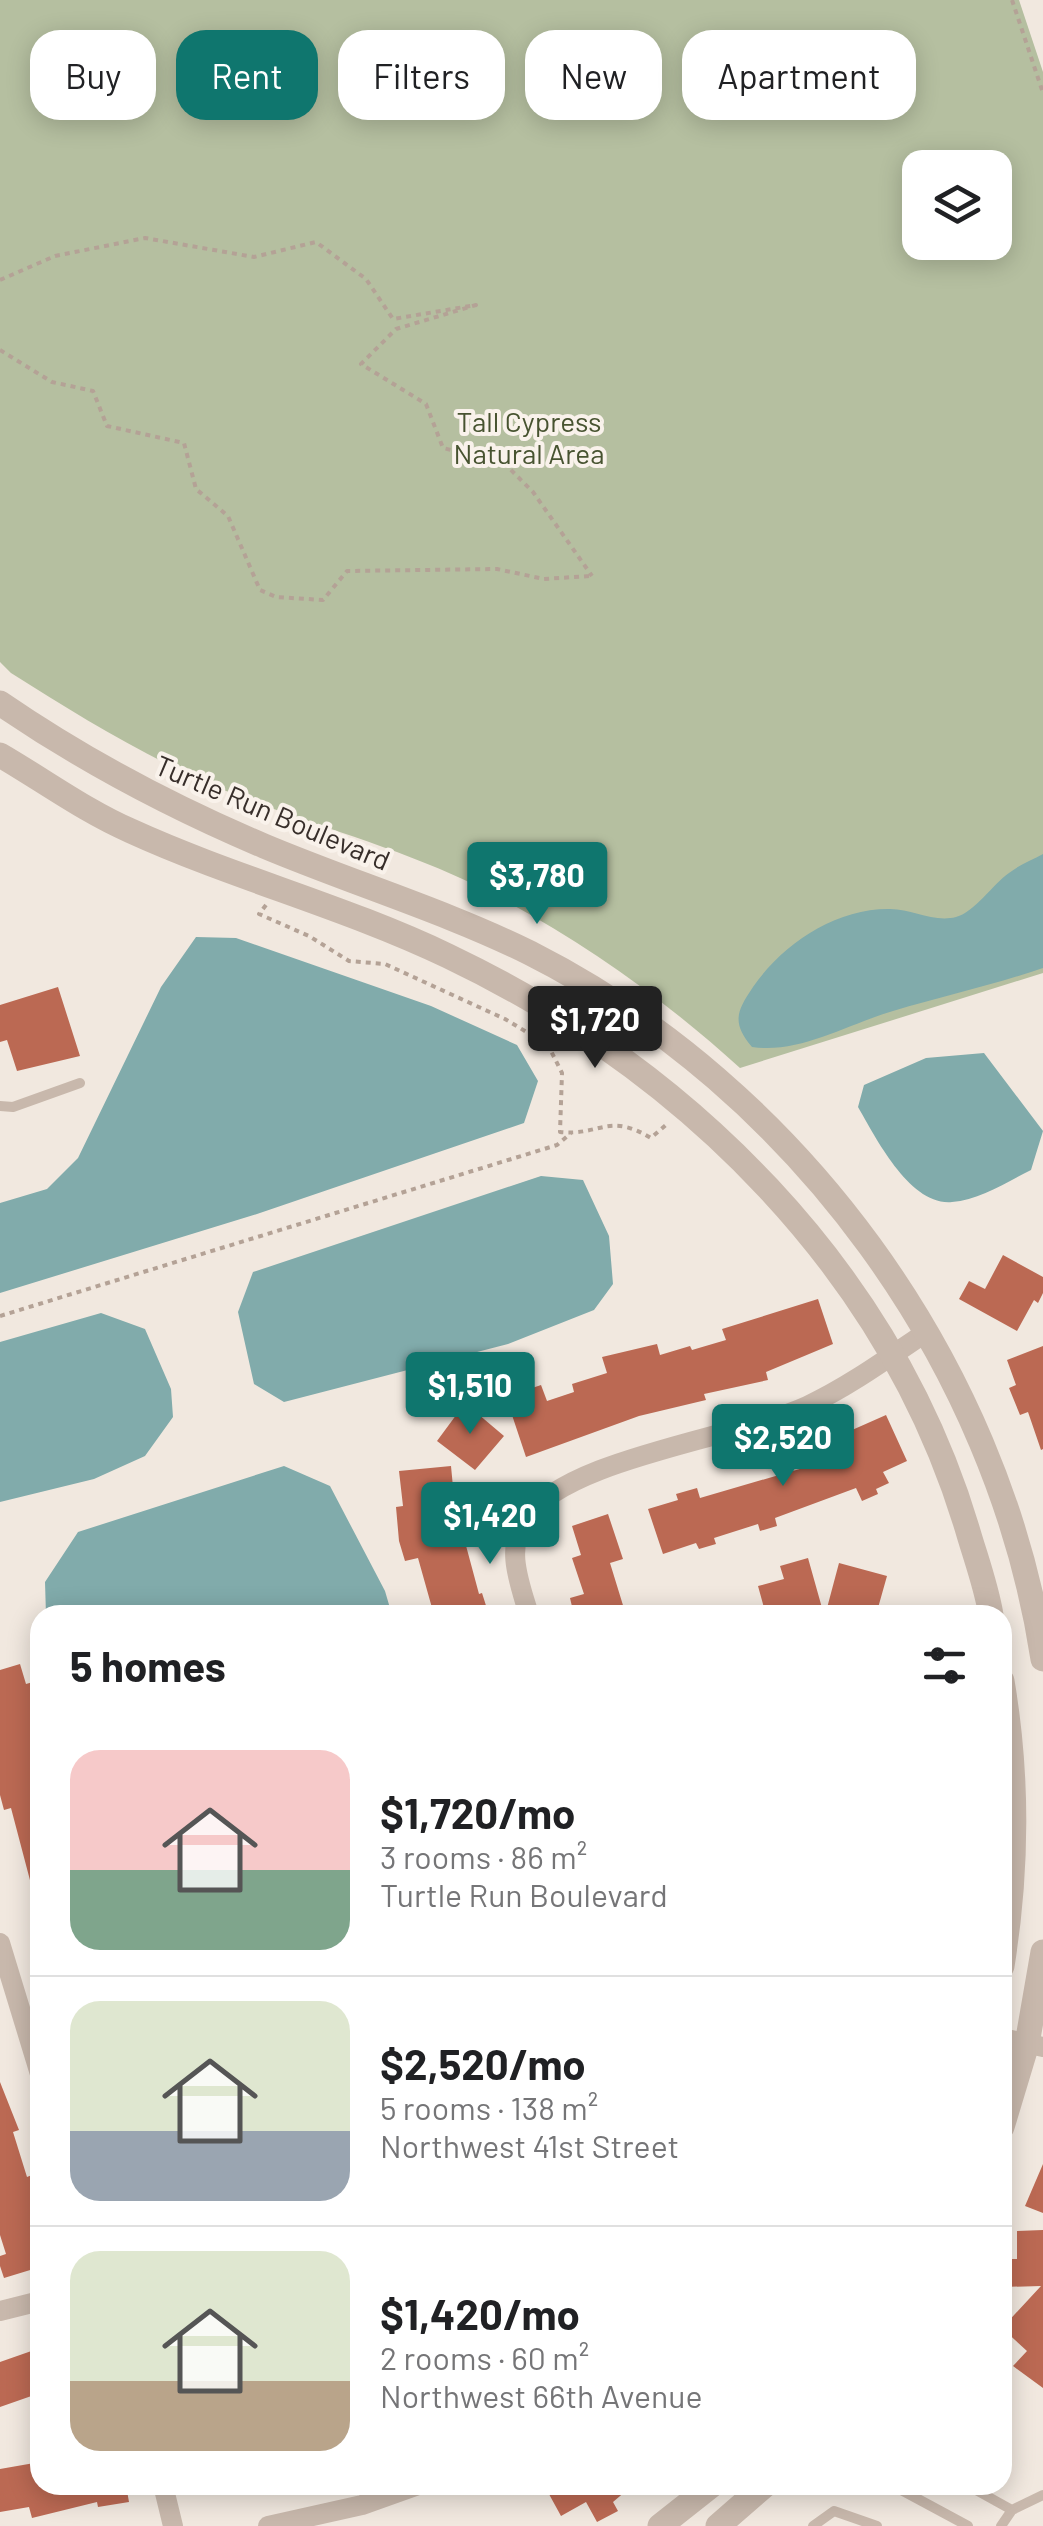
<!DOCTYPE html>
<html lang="en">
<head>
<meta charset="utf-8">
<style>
	:root { --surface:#fff; --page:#f2f2f2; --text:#202124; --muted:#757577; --line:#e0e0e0; --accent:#0f766e }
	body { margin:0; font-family:Barlow,sans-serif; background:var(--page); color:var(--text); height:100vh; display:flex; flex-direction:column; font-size:38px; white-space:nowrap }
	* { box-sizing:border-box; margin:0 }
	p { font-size:32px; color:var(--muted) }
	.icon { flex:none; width:55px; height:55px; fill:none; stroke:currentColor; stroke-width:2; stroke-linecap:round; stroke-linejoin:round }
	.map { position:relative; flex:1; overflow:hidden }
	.drawer { position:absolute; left:30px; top:1605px; width:982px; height:890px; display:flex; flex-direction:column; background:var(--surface); border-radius:30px; box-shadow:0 5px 25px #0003 }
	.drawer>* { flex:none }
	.top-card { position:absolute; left:30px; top:30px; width:985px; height:90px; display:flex; gap:20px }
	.buttons { position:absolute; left:902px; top:150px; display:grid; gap:20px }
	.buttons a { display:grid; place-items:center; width:110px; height:110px; border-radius:20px; background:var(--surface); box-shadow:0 5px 25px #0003; font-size:50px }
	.price { position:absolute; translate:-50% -85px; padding:0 22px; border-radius:10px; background:var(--accent); color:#fff; font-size:32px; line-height:65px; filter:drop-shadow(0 2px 5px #0008) }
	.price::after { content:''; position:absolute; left:50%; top:60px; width:30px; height:22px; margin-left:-15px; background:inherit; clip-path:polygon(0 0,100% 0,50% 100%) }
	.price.selected { background:#222; color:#fff }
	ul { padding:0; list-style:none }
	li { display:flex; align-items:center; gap:30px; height:250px; padding:0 40px }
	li+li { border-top:2px solid var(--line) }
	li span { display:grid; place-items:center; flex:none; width:280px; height:200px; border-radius:30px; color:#555 }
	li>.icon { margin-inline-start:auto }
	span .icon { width:120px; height:120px; fill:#fffc; stroke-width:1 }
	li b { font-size:42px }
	h2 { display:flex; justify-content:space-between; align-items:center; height:120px; padding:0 40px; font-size:42px }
	.pill { padding:0 35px; border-radius:30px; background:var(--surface); box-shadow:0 5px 25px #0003; font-size:35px; line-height:90px }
	.pill.selected { background:var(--accent); color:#fff }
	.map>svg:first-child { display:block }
	.green { fill:#b5bfa0; fill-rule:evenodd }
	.water { fill:#81abab }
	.building { fill:#bb6953 }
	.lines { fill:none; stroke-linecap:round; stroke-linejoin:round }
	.path { stroke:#b4a296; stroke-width:4; stroke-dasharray:5 5; stroke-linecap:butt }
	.service { stroke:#c8b8ac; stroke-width:10 }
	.minor { stroke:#c8b8ac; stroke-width:20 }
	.tertiary { stroke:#c8b8ac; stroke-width:25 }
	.labels { text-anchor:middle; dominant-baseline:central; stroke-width:8; stroke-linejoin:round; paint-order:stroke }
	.park-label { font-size:28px; fill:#475330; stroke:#f9f2eb }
	.street-label { font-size:28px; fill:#372e2a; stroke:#f9f2eb }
</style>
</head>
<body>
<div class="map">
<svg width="1043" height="2526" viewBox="0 0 1043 2526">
	<rect width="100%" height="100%" fill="#f1e8df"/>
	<path class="green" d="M0,0H1019L1043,72V973L740,1068C662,997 574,935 479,887C391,843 286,819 196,778C131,748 71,711 11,673L0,662ZM920,168H995V242H920Z"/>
	<path class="water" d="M1043,854V968C993,985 944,996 893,1011C848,1024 800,1054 752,1047C732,1023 736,1012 753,987C782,945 834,909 888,909C911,908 933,923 956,917C975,912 993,884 1009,873C1019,865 1032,860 1043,854Z
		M196,937L236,938L431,1006L517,1045L538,1081L524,1123L257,1214L0,1293V1203L47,1189L78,1158L161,987Z
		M984,1053L1043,1131L1031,1170C1007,1182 979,1200 952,1202C910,1206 876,1138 858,1107L864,1085L926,1058Z
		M541,1176L583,1180L609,1236L613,1284L594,1310L508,1344L284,1402L254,1384L238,1312L253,1272Z
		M101,1313L145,1329L171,1389L173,1417L145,1456L94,1479L0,1502V1342Z
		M284,1466L330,1486L385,1591L392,1615H46L45,1582L78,1532Z"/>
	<path class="building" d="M58,987L80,1056L17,1071L7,1040L0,1042V1005Z
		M1003,1255L1043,1277V1293L1038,1303L1034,1300L1017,1331L959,1299L969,1281L985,1289Z
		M818,1299L833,1344L766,1372L768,1380L704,1394L706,1400L639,1416L526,1457L506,1397L541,1385L547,1401L574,1392L572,1384L607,1373L602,1357L657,1344L660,1355L690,1346L692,1350L726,1340L722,1329Z
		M1043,1346V1449L1041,1450L1028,1412L1020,1415L1009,1388L1016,1385L1007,1360Z
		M465,1403L504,1436L475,1470L437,1441Z
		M886,1415L907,1461L883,1472L889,1483L876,1489L878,1494L862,1501L856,1488L775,1518L777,1526L760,1531L758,1524L714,1538L716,1544L699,1549L696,1543L663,1554L648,1509L678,1500L676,1494L697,1488L700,1498L803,1468L798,1456L836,1442L834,1438Z
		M451,1466L457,1529L461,1527L479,1594L482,1593L489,1615H434L418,1558L405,1561L399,1541L396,1507L403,1506L399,1471Z
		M608,1514L623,1559L610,1563L626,1615H574L570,1598L584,1594L572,1558L581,1555L572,1526Z
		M808,1558L824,1615H766L758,1586L784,1579L780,1566Z
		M839,1563L887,1576L876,1615H854L827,1608Z
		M20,1664L26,1684L40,1680V1725L33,1727L40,1751V1902L36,1903L11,1808L4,1810L0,1795V1670Z
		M0,2082L19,2130L13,2132L27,2177L32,2175L40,2201V2267L4,2278L0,2266V2256L6,2254L0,2235Z
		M1043,2164V2213L1025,2206Z
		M1043,2230V2388L1013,2366L1027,2351L1002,2328L1041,2286L1002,2287V2259H1017V2231Z
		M40,2348V2393L0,2407V2362Z
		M40,2462V2485H126L129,2502L98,2507L97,2502L32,2518L29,2507L0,2512V2469Z
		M544,2485H633L613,2502L618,2511L597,2522L586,2502L561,2516Z"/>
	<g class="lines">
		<path class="path" d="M1012,0L1043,93
			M0,280L55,256L145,238L254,257L316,242L366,279L393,319L476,305L396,329L361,364L426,404L443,448L504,463L533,492L592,576
			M0,350L52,382L93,391L107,426L184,443L196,489L228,516L260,590L276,597L323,600L347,571L497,569L544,579L590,576
			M266,905L259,914L309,936L349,961L385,964L505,1019L548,1045L562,1073L560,1132C601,1136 608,1112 651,1138L667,1124
			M0,1316L557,1145L571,1133"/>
		<path class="service" d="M0,1106L13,1107L80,1083
			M892,2485L968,2526
			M967,2485L1012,2510
			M813,2526L834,2511L877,2526
			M1001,2526L1012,2510L1043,2495"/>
		<path class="minor" d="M529,1615C520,1584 505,1549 525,1519C566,1458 737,1438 807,1406C848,1387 888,1358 925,1333
			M0,1943L40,2074
			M1002,2038L1043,2047
			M0,2311L40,2301
			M163,2485L173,2526
			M268,2526L362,2505L418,2485"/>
		<path class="tertiary" d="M0,703C83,760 172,807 264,846C352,883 445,911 530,953C797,1088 998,1363 1043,1659
			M0,755C43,780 85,811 131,831C234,878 346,907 448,956C687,1070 889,1269 967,1528C975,1556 986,1585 991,1615
			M1002,1681C1018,1775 1017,1873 1002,1966
			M1002,2127L1027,2044L1043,1952
			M660,2526L712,2485
			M718,2526L765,2485"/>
	</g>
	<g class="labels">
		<g class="park-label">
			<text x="529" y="421">Tall Cypress<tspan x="529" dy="32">Natural Area</tspan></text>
		</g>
		<g class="street-label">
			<text transform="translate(273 812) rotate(23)">Turtle Run Boulevard</text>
		</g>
	</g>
</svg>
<div class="buttons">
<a><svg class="icon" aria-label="layers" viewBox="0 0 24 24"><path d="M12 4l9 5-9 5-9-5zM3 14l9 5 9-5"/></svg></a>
</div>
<b class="price" style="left:537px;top:927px">$3,780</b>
<b class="price selected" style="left:595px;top:1071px">$1,720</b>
<b class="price" style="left:470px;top:1437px">$1,510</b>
<b class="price" style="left:783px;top:1489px">$2,520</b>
<b class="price" style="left:490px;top:1567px">$1,420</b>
<div class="top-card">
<a class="pill">Buy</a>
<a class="pill selected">Rent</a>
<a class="pill">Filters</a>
<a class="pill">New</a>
<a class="pill">Apartment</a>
</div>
<section class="drawer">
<h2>5 homes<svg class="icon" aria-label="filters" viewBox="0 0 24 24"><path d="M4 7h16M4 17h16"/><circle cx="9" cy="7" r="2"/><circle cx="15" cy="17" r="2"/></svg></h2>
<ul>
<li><span style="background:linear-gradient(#f6c9c9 60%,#7fa58c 0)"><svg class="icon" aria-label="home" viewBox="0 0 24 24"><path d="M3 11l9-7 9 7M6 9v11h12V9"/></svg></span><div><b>$1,720/mo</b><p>3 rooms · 86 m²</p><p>Turtle Run Boulevard</p></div></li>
<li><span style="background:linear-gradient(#dfe7d0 65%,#9aa5b1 0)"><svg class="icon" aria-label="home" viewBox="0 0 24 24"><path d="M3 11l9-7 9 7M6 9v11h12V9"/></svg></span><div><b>$2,520/mo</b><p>5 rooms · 138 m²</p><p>Northwest 41st Street</p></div></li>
<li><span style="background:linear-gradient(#dfe7d0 65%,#b9a48a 0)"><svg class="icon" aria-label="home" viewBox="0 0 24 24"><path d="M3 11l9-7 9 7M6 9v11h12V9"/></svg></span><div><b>$1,420/mo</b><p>2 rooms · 60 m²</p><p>Northwest 66th Avenue</p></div></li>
</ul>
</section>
</div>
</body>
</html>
